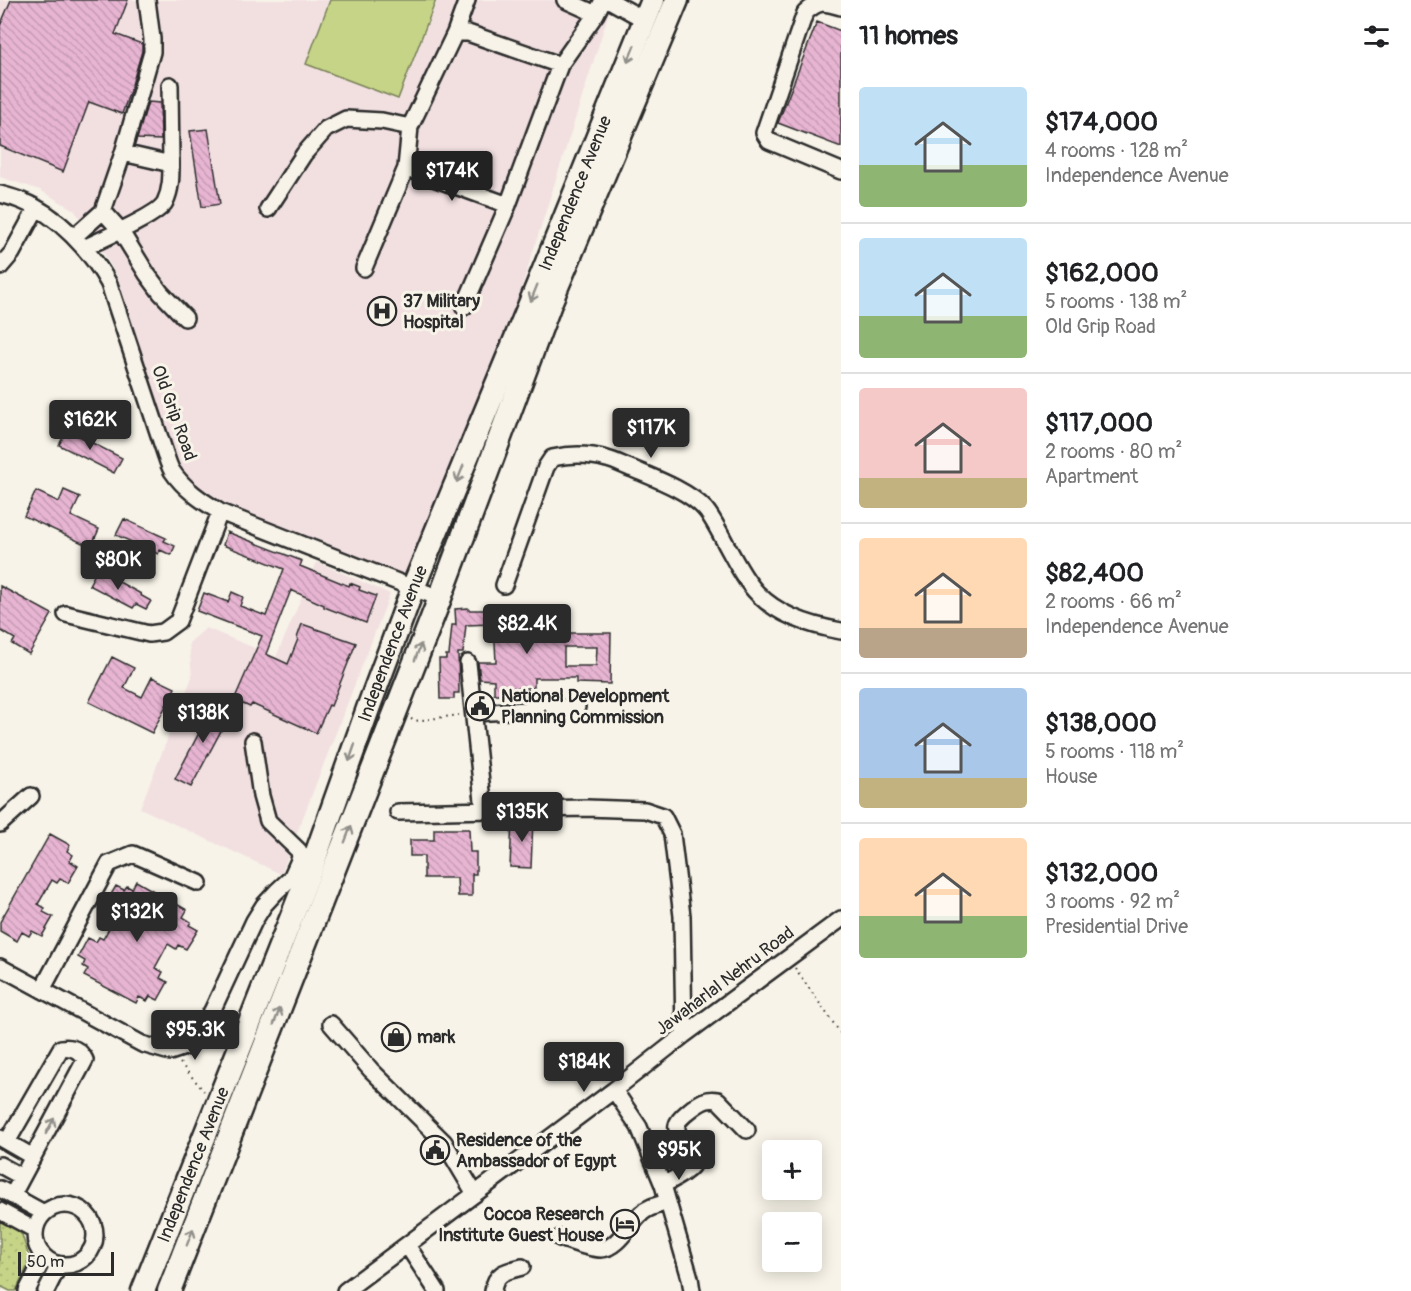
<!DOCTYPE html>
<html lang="en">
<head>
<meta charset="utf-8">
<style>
	:root { --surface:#fff; --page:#f6f6f6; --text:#202124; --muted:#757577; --line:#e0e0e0; --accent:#2b2b2b }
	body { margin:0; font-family:Pangolin,sans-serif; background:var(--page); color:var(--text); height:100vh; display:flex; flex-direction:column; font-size:22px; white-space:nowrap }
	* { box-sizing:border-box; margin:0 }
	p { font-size:20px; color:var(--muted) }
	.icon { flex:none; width:33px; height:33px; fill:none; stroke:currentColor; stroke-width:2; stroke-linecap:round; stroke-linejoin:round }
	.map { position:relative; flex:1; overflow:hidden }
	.panel { display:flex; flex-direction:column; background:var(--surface); width:570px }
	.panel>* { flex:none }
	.buttons { position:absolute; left:762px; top:1140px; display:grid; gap:12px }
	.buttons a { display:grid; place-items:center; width:60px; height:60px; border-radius:6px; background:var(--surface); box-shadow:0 3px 15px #0003; font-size:30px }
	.scale { position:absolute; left:18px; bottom:15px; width:96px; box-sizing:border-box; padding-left:6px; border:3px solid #2b2b2b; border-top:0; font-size:16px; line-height:21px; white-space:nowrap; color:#2b2b2b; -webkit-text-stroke:4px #f7f3e8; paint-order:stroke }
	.price { position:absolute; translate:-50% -51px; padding:0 14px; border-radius:6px; background:var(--accent); color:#fff; font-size:20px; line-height:39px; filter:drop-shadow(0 2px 3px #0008) }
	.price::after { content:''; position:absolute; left:50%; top:36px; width:18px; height:14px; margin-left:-9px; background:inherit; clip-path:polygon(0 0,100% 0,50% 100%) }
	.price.active { background:#222; color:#fff }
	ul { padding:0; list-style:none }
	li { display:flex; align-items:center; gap:18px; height:150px; padding:0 18px }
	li+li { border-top:2px solid var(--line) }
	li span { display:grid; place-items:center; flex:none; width:168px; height:120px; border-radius:6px; color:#555 }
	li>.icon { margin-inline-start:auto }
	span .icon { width:72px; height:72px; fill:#fffc; stroke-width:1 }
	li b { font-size:26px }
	h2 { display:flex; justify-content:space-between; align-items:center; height:72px; padding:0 18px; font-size:26px }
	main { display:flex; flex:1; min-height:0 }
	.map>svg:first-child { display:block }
	.built { fill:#f2e0e1 }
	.grass { fill:url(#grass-dots); stroke:#788059; stroke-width:1.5 }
	.garden { fill:#c5d487; stroke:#788059; stroke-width:1.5 }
	.building { fill:url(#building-back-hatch); stroke:#2b2b2b; stroke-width:1.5; fill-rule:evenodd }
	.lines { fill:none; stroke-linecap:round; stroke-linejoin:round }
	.minor-casing { stroke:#2b2b2b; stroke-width:20 }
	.highway-casing { stroke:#2b2b2b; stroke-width:27 }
	.path { stroke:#2b2b2b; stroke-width:2; stroke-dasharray:1.5 4.5; stroke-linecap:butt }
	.minor { stroke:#f7f3e8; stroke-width:15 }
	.highway { stroke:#f7f3e8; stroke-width:22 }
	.oneway { stroke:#918f8a }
	.labels { text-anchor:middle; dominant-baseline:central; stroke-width:6; stroke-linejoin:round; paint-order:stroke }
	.street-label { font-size:18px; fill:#2b2b2b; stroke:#f7f3e8 }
	.poi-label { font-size:18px; font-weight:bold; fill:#2b2b2b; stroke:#f7f3e8; text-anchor:start }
</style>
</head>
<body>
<main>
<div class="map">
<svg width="841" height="1291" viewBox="0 0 841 1291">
	<defs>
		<pattern id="grass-dots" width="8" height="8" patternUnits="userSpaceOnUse" patternTransform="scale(1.5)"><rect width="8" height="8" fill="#c5d487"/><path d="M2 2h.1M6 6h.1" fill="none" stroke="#a9b675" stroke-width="1.8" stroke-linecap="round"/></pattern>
		<pattern id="building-back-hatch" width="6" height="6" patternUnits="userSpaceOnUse" patternTransform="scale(1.5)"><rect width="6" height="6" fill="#e7b4d2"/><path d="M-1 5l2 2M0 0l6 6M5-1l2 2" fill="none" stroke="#c69bb4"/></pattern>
	</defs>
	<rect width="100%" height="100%" fill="#f7f3e8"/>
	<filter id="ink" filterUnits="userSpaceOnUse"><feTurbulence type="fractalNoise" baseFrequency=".0167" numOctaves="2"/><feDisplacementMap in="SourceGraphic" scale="12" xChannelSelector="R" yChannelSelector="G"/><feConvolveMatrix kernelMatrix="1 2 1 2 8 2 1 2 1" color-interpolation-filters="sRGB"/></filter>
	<g filter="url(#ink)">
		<path class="built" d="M0,0H613L501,352L403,581L220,507L188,484L161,416L118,278L98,243L74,210L40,190L0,177Z
			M317,562L390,594L281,874L140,808L192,677L189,643L206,628L276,657Z"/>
		<path class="grass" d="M0,1221L16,1229L22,1235L29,1257L28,1265L16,1291H10L0,1286Z"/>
		<path class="garden" d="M330,0H436L398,99L306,64Z"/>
		<path class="building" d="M11,0H128L115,34L142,44V51L131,88L122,114L89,102L63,172L0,146V26Z
			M817,22L841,31V147L778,123Z
			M148,102L160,103L161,140L137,139Z
			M208,129L220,204L202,207L190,131Z
			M67,430L122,458L114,473L59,445Z
			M64,490L80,497L71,516L99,529L91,547L24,516L36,491L59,502Z
			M124,519L166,538L164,541L175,546L171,555L160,550L158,554L116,535Z
			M227,532L302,561L300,566L349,586L350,583L360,587L359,590L376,596L366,623L324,607V605L291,590L266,654L288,664L298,639L297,638L302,624L356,643L331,706L329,705L316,733L252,704L250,707L234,700L262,636L197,611L204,593L228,602L232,592L243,597L240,606L266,616L284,569L223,545Z
			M97,570L141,594L140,595L151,601L146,609L136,604L133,608L89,585Z
			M0,586L52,614L29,654L12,644L15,639L0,630Z
			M468,608V610H507V631L537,630V633H611L610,684L576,683V678H534V688H512V694H494V680L480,679L478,662H496L494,624L466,625L463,653H458L459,693H454V699H440L439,659H446V655H449L452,625H456L455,609ZM564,647H597L596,666H564Z
			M112,657L134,668L124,688L142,697L152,677L175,688L152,733L89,702Z
			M215,704L231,712L191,787L175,779L201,729L194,726L199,717L206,720Z
			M512,819H533L531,868L510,867Z
			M434,829H469L470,852H476V874H472V896H458L457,878H424V856H410V840H434Z
			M50,834L70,845L67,851L73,855L70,861L78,866L68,883L60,879L57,883L52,880L38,904L45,908L43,912L53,917L42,936L32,931L29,936L22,932L17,941L0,931V922Z
			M136,881L187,910L183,917L191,922L189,925L198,930L186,949L178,945L176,949L168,944L155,968L163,972L160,978L168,982L158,1000L150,996L147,1001L139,997L136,1003L84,976L88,969L83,966L85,961L78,957L88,938L96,942L99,937L103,939L116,916L111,913L114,908L106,903L116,886L124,890L127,886L132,889Z"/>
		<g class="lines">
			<g class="minor-casing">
				<path id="minor" d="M565,0L596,14
					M609,0L645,20
					M841,7C824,2 819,0 805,13L764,133L769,141L841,171
					M455,33L467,0
					M123,153L171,164L170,85
					M406,168L508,205
					M0,194C7,196 15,198 22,201C58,215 91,251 109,284L165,453C167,459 169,466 172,471C184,489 202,501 220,512L413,588L440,598
					M268,209L304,154L326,129L346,119L382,121L410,127
					M103,211L120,230L147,274L161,293L185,318
					M74,237L103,211L123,153L152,52V39L147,0
					M84,248C100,240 159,215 165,202C171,190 171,177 171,164
					M0,267L12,253L36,209
					M364,268L406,168L410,127L455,33H468L560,65
					M464,307L508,205L560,65L596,14L603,0
					M504,585L546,467L552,458C570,454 589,454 607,459C616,461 624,466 633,469C654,478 689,491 705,509C713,518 722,537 728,548C737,564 745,581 758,594C779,616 812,626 841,631
					M66,614L149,634L163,632L178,621L220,512
					M468,663L484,810
					M474,713L577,707
					M253,741L261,796L268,821L299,851L300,858L291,878
					M398,812L586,808L645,810L663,816L672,834L682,916L684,1035
					M0,824L31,796
					M0,967L142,1044L170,1052L188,1046L198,1037L213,1009L254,921L264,905L277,891L291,878L312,866
					M42,990L109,864L133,854L199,883
					M331,1024L371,1070L444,1142L475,1194
					M614,1090L639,1127L663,1185L690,1278L692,1291
					M0,1138L33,1157
					M7,1142L61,1048C72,1046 80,1050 85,1060L12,1196
					M0,1165L22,1177
					M663,1185C670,1181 692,1170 693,1163C697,1149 674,1140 677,1125C678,1118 697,1104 704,1101C709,1099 713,1099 718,1100L747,1130
					M0,1189L44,1213
					M35 1235a30 30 0 1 1 60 0a30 30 0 1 1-60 0Z
					M0,1211L35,1230
					M560,1238C572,1242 589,1249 601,1249C617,1249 630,1223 642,1213C649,1206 659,1205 668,1202
					M407,1245L437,1291
					M27,1291L44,1257
					M46,1291L59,1265
					M345,1291L614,1090L684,1035L841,919
					M493,1291C495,1273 506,1271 522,1267"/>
			</g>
			<g class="highway-casing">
				<g id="highway">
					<path id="s1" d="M143,1291L312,866L370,703L413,588L537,287L653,0"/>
					<path d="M169,1291L440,598L551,301L677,0"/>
				</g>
			</g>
			<path class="path" d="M411,719L415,721L459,715
				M795,968L841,1034
				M180,1063L204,1091
				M0,1289L4,1291"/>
			<use href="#minor" class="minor"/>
			<use href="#highway" class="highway"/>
		</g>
		<defs><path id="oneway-shaft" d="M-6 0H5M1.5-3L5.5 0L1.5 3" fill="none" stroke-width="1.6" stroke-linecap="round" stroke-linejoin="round" transform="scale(1.5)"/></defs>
		<g class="oneway">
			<use href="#oneway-shaft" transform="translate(631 54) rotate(112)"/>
			<use href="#oneway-shaft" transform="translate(534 293) rotate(112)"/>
			<use href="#oneway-shaft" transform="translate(460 474) rotate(112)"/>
			<use href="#oneway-shaft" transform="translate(418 652) rotate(-69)"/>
			<use href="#oneway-shaft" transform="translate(352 753) rotate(109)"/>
			<use href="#oneway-shaft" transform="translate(348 834) rotate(-69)"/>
			<use href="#oneway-shaft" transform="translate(277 1016) rotate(-69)"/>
			<use href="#oneway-shaft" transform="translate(50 1126) rotate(-62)"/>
			<use href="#oneway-shaft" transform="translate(190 1237) rotate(-69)"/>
		</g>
	</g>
	<defs>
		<g id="hospital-ring" transform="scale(1.5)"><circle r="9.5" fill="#f7f3e8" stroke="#2b2b2b" stroke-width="1.5"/><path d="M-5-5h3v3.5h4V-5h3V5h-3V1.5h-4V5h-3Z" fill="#2b2b2b"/></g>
		<g id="civic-ring" transform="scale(1.5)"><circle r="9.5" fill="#f7f3e8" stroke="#2b2b2b" stroke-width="1.5"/><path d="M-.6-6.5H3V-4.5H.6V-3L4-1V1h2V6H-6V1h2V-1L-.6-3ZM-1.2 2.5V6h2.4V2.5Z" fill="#2b2b2b"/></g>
		<g id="shop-ring" transform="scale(1.5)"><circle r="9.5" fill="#f7f3e8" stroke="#2b2b2b" stroke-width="1.5"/><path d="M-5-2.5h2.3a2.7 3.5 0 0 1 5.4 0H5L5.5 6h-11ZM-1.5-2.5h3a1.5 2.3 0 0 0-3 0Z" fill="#2b2b2b"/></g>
		<g id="hotel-ring" transform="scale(1.5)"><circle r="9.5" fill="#f7f3e8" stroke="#2b2b2b" stroke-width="1.5"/><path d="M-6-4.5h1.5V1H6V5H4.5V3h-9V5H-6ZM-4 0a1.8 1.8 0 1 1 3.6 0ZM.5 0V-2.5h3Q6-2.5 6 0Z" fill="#2b2b2b"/></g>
	</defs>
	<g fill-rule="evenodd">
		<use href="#hospital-ring" x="382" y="311"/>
		<use href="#civic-ring" x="480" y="706"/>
		<use href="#shop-ring" x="396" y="1037"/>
		<use href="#civic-ring" x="435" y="1150"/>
		<use href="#hotel-ring" x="625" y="1224"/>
	</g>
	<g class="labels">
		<g class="street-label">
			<text stroke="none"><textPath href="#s1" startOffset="1180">Independence Avenue</textPath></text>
			<text transform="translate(174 413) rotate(70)">Old Grip Road</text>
			<text stroke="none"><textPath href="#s1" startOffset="694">Independence Avenue</textPath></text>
			<text transform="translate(725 981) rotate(-37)">Jawaharlal Nehru Road</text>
			<text stroke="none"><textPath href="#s1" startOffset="136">Independence Avenue</textPath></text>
		</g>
		<g class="poi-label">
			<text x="403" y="301">37 Military<tspan x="403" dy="21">Hospital</tspan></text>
			<text x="501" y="696">National Development<tspan x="501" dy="21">Planning Commission</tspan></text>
			<text x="417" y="1037">mark</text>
			<text x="456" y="1140">Residence of the<tspan x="456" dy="21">Ambassador of Egypt</tspan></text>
			<text x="604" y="1214" text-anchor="end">Cocoa Research<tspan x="604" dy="21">Institute Guest House</tspan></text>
		</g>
	</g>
</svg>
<div class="buttons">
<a>+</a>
<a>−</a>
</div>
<div class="scale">50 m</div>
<b class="price active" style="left:452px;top:202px">$174K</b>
<b class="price" style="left:90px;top:451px">$162K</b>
<b class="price" style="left:651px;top:459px">$117K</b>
<b class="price" style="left:118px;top:591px">$80K</b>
<b class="price" style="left:527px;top:655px">$82.4K</b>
<b class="price" style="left:203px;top:744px">$138K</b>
<b class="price" style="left:522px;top:843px">$135K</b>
<b class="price" style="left:137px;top:943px">$132K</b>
<b class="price" style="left:195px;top:1061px">$95.3K</b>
<b class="price" style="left:584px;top:1093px">$184K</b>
<b class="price" style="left:679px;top:1181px">$95K</b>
</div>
<section class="panel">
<h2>11 homes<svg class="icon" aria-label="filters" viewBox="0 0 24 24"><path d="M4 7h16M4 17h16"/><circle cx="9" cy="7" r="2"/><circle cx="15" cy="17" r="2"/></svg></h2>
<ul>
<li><span style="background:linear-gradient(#bfe0f5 65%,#8fb573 0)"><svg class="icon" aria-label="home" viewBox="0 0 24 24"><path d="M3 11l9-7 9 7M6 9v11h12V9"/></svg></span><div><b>$174,000</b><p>4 rooms · 128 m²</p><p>Independence Avenue</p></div></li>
<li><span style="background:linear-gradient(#bfe0f5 65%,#8fb573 0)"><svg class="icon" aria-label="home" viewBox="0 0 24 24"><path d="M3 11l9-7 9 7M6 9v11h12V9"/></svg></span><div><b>$162,000</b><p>5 rooms · 138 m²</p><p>Old Grip Road</p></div></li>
<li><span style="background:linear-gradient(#f6c9c9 75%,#c2b280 0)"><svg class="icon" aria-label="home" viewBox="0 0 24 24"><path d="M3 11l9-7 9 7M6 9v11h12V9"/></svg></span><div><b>$117,000</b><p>2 rooms · 80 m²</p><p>Apartment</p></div></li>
<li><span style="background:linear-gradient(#ffd9b3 75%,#b9a48a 0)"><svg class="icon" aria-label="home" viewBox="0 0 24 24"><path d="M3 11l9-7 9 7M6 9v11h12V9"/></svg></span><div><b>$82,400</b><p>2 rooms · 66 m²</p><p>Independence Avenue</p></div></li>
<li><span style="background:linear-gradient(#a9c7e8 75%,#c2b280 0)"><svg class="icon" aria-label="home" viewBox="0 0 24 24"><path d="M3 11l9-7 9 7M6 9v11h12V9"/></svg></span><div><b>$138,000</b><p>5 rooms · 118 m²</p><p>House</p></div></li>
<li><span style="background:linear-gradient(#ffd9b3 65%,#8fb573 0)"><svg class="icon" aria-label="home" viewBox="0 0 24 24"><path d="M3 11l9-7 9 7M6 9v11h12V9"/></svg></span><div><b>$132,000</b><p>3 rooms · 92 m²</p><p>Presidential Drive</p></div></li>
</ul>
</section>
</main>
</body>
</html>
